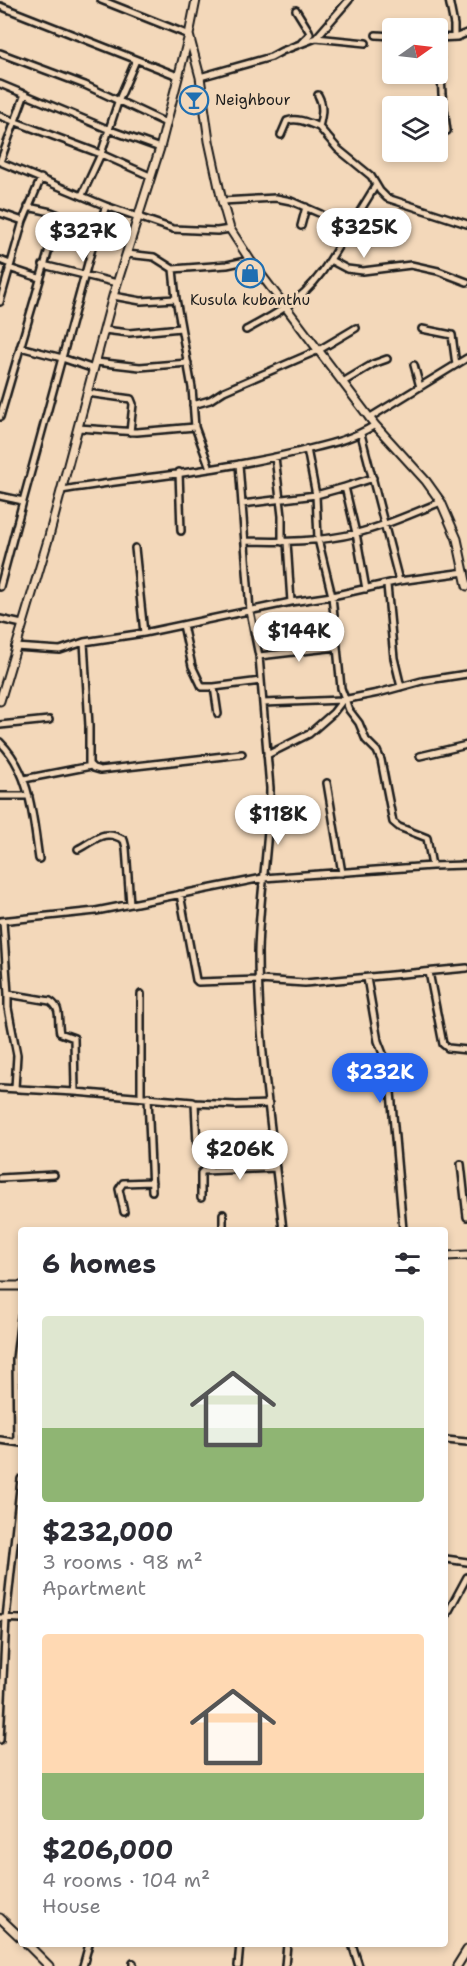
<!DOCTYPE html>
<html lang="en">
<head>
<meta charset="utf-8">
<style>
	:root { --surface:#fff; --page:#f7f7f7; --text:#2b2b33; --muted:#7c7c81; --accent:#2563eb }
	body { margin:0; font-family:"Shantell Sans",sans-serif; background:var(--page); color:var(--text); height:100vh; display:flex; flex-direction:column; font-size:22px; white-space:nowrap }
	* { box-sizing:border-box; margin:0 }
	p { font-size:20px; color:var(--muted) }
	.icon { flex:none; width:33px; height:33px; fill:none; stroke:currentColor; stroke-width:2; stroke-linecap:round; stroke-linejoin:round }
	.map { position:relative; flex:1; overflow:hidden }
	.sheet { position:absolute; left:18px; top:1227px; width:430px; height:720px; display:flex; flex-direction:column; background:var(--surface); border-radius:6px; box-shadow:0 3px 9px #0003 }
	.sheet>* { flex:none }
	.needle { width:39px; rotate:76deg }
	.fabs { position:absolute; left:382px; top:18px; display:grid; gap:12px }
	.fabs a { display:grid; place-items:center; width:66px; height:66px; border-radius:6px; background:var(--surface); box-shadow:0 3px 9px #0003; font-size:30px }
	.price { position:absolute; translate:-50% -51px; padding:0 14px; border-radius:21px; background:#fff; color:#222; font-size:20px; line-height:39px; filter:drop-shadow(0 2px 3px #0008) }
	.price::after { content:''; position:absolute; left:50%; top:36px; width:18px; height:14px; margin-left:-9px; background:inherit; clip-path:polygon(0 0,100% 0,50% 100%) }
	.price.current { background:var(--accent); color:#fff }
	ul { padding:0; list-style:none }
	li { display:grid; align-content:center; gap:12px; height:318px; padding:0 24px }
	li span { display:grid; place-items:center; height:186px; border-radius:6px; color:#555 }
	li>.icon { margin-inline-start:auto }
	span .icon { width:108px; height:108px; fill:#fffc; stroke-width:1 }
	li b { font-size:26px }
	h2 { display:flex; justify-content:space-between; align-items:center; height:72px; padding:0 24px; font-size:26px }
	.map>svg:first-child { display:block }
	.lines { fill:none; stroke-linecap:round; stroke-linejoin:round }
	.minor-casing { stroke:#1c1c1c; stroke-width:10 }
	.tertiary-casing { stroke:#1c1c1c; stroke-width:11 }
	.minor { stroke:#f3d8ba; stroke-width:5 }
	.tertiary { stroke:#f3d8ba; stroke-width:7 }
	.labels { text-anchor:middle; dominant-baseline:central; stroke-width:6; stroke-linejoin:round; paint-order:stroke }
	.poi-label { font-size:15px; fill:#1c1c1c; stroke:#f3d8ba; text-anchor:start }
</style>
</head>
<body>
<div class="map">
<svg width="467" height="1966" viewBox="0 0 467 1966">
	<rect width="100%" height="100%" fill="#f3d8ba"/>
	<filter id="ink" filterUnits="userSpaceOnUse"><feTurbulence type="fractalNoise" baseFrequency=".0167" numOctaves="2"/><feDisplacementMap in="SourceGraphic" scale="12" xChannelSelector="R" yChannelSelector="G"/><feConvolveMatrix kernelMatrix="1 2 1 2 8 2 1 2 1" color-interpolation-filters="sRGB"/></filter>
	<g filter="url(#ink)">
		<g class="lines">
			<g class="minor-casing">
				<path id="minor" d="M101,0L189,35
					M449,0L454,25V37
					M0,6L178,76
					M296,10L309,31L310,34L301,43
					M376,35L393,36
					M316,38L366,43
					M438,38L457,37L467,33
					M439,38L442,94L447,131
					M0,53L85,85L166,123
					M200,77L271,57L282,51L316,38L349,0
					M0,84L110,130L160,148
					M318,95C324,106 322,115 319,127L338,149L371,176L380,191L387,198L467,224
					M0,116L101,154L150,176
					M281,135L287,121C297,117 309,123 319,127
					M0,162L106,206L173,229L217,231L230,229
					M0,162L25,94
					M82,195L101,154L118,102L136,60
					M222,201L276,198L291,201L321,214
					M28,207L51,212L91,228L132,239
					M0,213L23,221L0,302
					M23,221L41,178
					M301,226L306,207
					M127,254L154,257L173,269
					M0,260L10,264
					M330,260L376,185
					M43,265L117,283
					M9,268L39,278
					M113,296L141,301L176,299
					M422,329L452,335L456,365
					M104,330L129,333L181,328
					M246,330C283,310 307,298 330,260L347,269L363,271L411,265L438,271L467,282
					M20,347L62,358L97,230L106,206
					M96,362L140,367L188,363
					M414,365L420,387
					M343,382L373,364L387,359
					M87,393L131,399L133,404L130,432
					M193,405L210,400L224,391L319,350L356,328
					M0,417L59,215
					M369,418L467,358
					M195,427L210,468
					M78,428L137,432L195,427L192,388L176,299L173,269L227,265L250,260
					M361,434L399,581
					M307,449L316,495L318,539L332,596L341,688L349,710L359,723L366,740L377,751L381,760L393,822L399,827L427,838L432,866
					M275,457L282,516V542
					M239,464L250,611L259,656L270,788C270,842 259,897 258,952C258,1045 273,1138 283,1230
					M179,472L181,531
					M345,487L373,478
					M61,490C138,478 217,471 293,453C324,445 347,442 375,425
					M0,496L23,501L62,358L94,369
					M242,504L316,495L345,487L356,533L366,589
					M245,541C283,542 321,542 357,533C386,526 413,513 441,502
					M287,542L291,602
					M135,548L144,633
					M387,585L394,658L401,687
					M0,587L23,501
					M0,619L22,624
					M183,625L192,666L202,687H214L261,681
					M84,642L89,726V764L93,768L100,770L242,754
					M15,647L60,650L84,642L144,633L291,602L332,596L399,581L465,572
					M259,656L337,647
					M214,687L218,714
					M263,703L343,700L378,693L422,681L467,674
					M0,725L49,720
					M0,742C31,772 33,819 39,859
					M267,755L309,734L333,713L343,700
					M420,756L467,745
					M24,779L91,766
					M327,783L342,873
					M0,796H29
					M78,849C96,840 103,828 124,840L126,848L130,904
					M180,894L196,980L198,982L259,980L305,983L467,968
					M0,921L96,911L263,878L432,866L467,865
					M3,921L8,994V1008L17,1055L15,1088
					M429,972L443,1044L448,1048L467,1050
					M367,978L378,1041L389,1069L403,1230
					M8,994L50,1001C62,1008 57,1020 60,1033L74,1038L75,1092
					M0,1088L75,1092L193,1102L195,1103L197,1146
					M141,1097V994
					M148,1097L152,1191
					M195,1103L236,1105L269,1104
					M461,1164L467,1217
					M0,1178L54,1175
					M201,1198V1173L203,1171L276,1168
					M124,1212L119,1189L123,1183L152,1182
					M223,1230V1214
					M0,1440L21,1443
					M446,1440L467,1442
					M17,1441L16,1359L21,1317
					M446,1559L467,1562
					M446,1616L467,1577
					M0,1618L21,1619
					M0,1740L6,1618L21,1479
					M352,1944L359,1966
					M83,1966L89,1944
					M133,1966V1963
					M238,1966L240,1944
					M285,1966L287,1944"/>
			</g>
			<g class="tertiary-casing">
				<path id="tertiary" d="M196,0L189,35L200,77L209,141L222,201L230,229L250,260L375,425L426,481L441,502L457,539L467,586
					M0,701L48,540L113,296L160,148L189,35
					M446,1256L467,1255
					M0,1286H21
					M0,1918L21,1938
					M27,1944L49,1966
					M457,1966L467,1950"/>
			</g>
			<use href="#minor" class="minor"/>
			<use href="#tertiary" class="tertiary"/>
		</g>
	</g>
	<defs>
		<g id="bar-ring" transform="scale(1.5)"><circle r="9.5" fill="#f3d8ba" stroke="#1f6fb2" stroke-width="1.5"/><path d="M-6-5H6L.8 .8V4.5H3.5V6h-7V4.5H-.8V.8Z" fill="#1f6fb2"/></g>
		<g id="shop-ring" transform="scale(1.5)"><circle r="9.5" fill="#f3d8ba" stroke="#1f6fb2" stroke-width="1.5"/><path d="M-5-2.5h2.3a2.7 3.5 0 0 1 5.4 0H5L5.5 6h-11ZM-1.5-2.5h3a1.5 2.3 0 0 0-3 0Z" fill="#1f6fb2"/></g>
	</defs>
	<g fill-rule="evenodd">
		<use href="#bar-ring" x="194" y="100"/>
		<use href="#shop-ring" x="250" y="273"/>
	</g>
	<g class="labels">
		<g class="poi-label">
			<text x="215" y="100">Neighbour</text>
			<text x="250" y="300" text-anchor="middle">Kusula kubanthu</text>
		</g>
	</g>
</svg>
<div class="fabs">
<a><svg class="needle" viewBox="-14 -14 28 28"><path d="M0-13l5 13h-10z" fill="#e53935"/><path d="M0 13l5-13h-10z" fill="#7c7c81"/></svg></a>
<a><svg class="icon" aria-label="layers" viewBox="0 0 24 24"><path d="M12 4l9 5-9 5-9-5zM3 14l9 5 9-5"/></svg></a>
</div>
<b class="price" style="left:364px;top:259px">$325K</b>
<b class="price" style="left:83px;top:263px">$327K</b>
<b class="price" style="left:299px;top:663px">$144K</b>
<b class="price" style="left:278px;top:846px">$118K</b>
<b class="price current" style="left:380px;top:1104px">$232K</b>
<b class="price" style="left:240px;top:1181px">$206K</b>
<section class="sheet">
<h2>6 homes<svg class="icon" aria-label="filters" viewBox="0 0 24 24"><path d="M4 7h16M4 17h16"/><circle cx="9" cy="7" r="2"/><circle cx="15" cy="17" r="2"/></svg></h2>
<ul>
<li><span style="background:linear-gradient(#dfe7d0 60%,#8fb573 0)"><svg class="icon" aria-label="home" viewBox="0 0 24 24"><path d="M3 11l9-7 9 7M6 9v11h12V9"/></svg></span><div><b>$232,000</b><p>3 rooms · 98 m²</p><p>Apartment</p></div></li>
<li><span style="background:linear-gradient(#ffd9b3 75%,#8fb573 0)"><svg class="icon" aria-label="home" viewBox="0 0 24 24"><path d="M3 11l9-7 9 7M6 9v11h12V9"/></svg></span><div><b>$206,000</b><p>4 rooms · 104 m²</p><p>House</p></div></li>
</ul>
</section>
</div>
</body>
</html>
